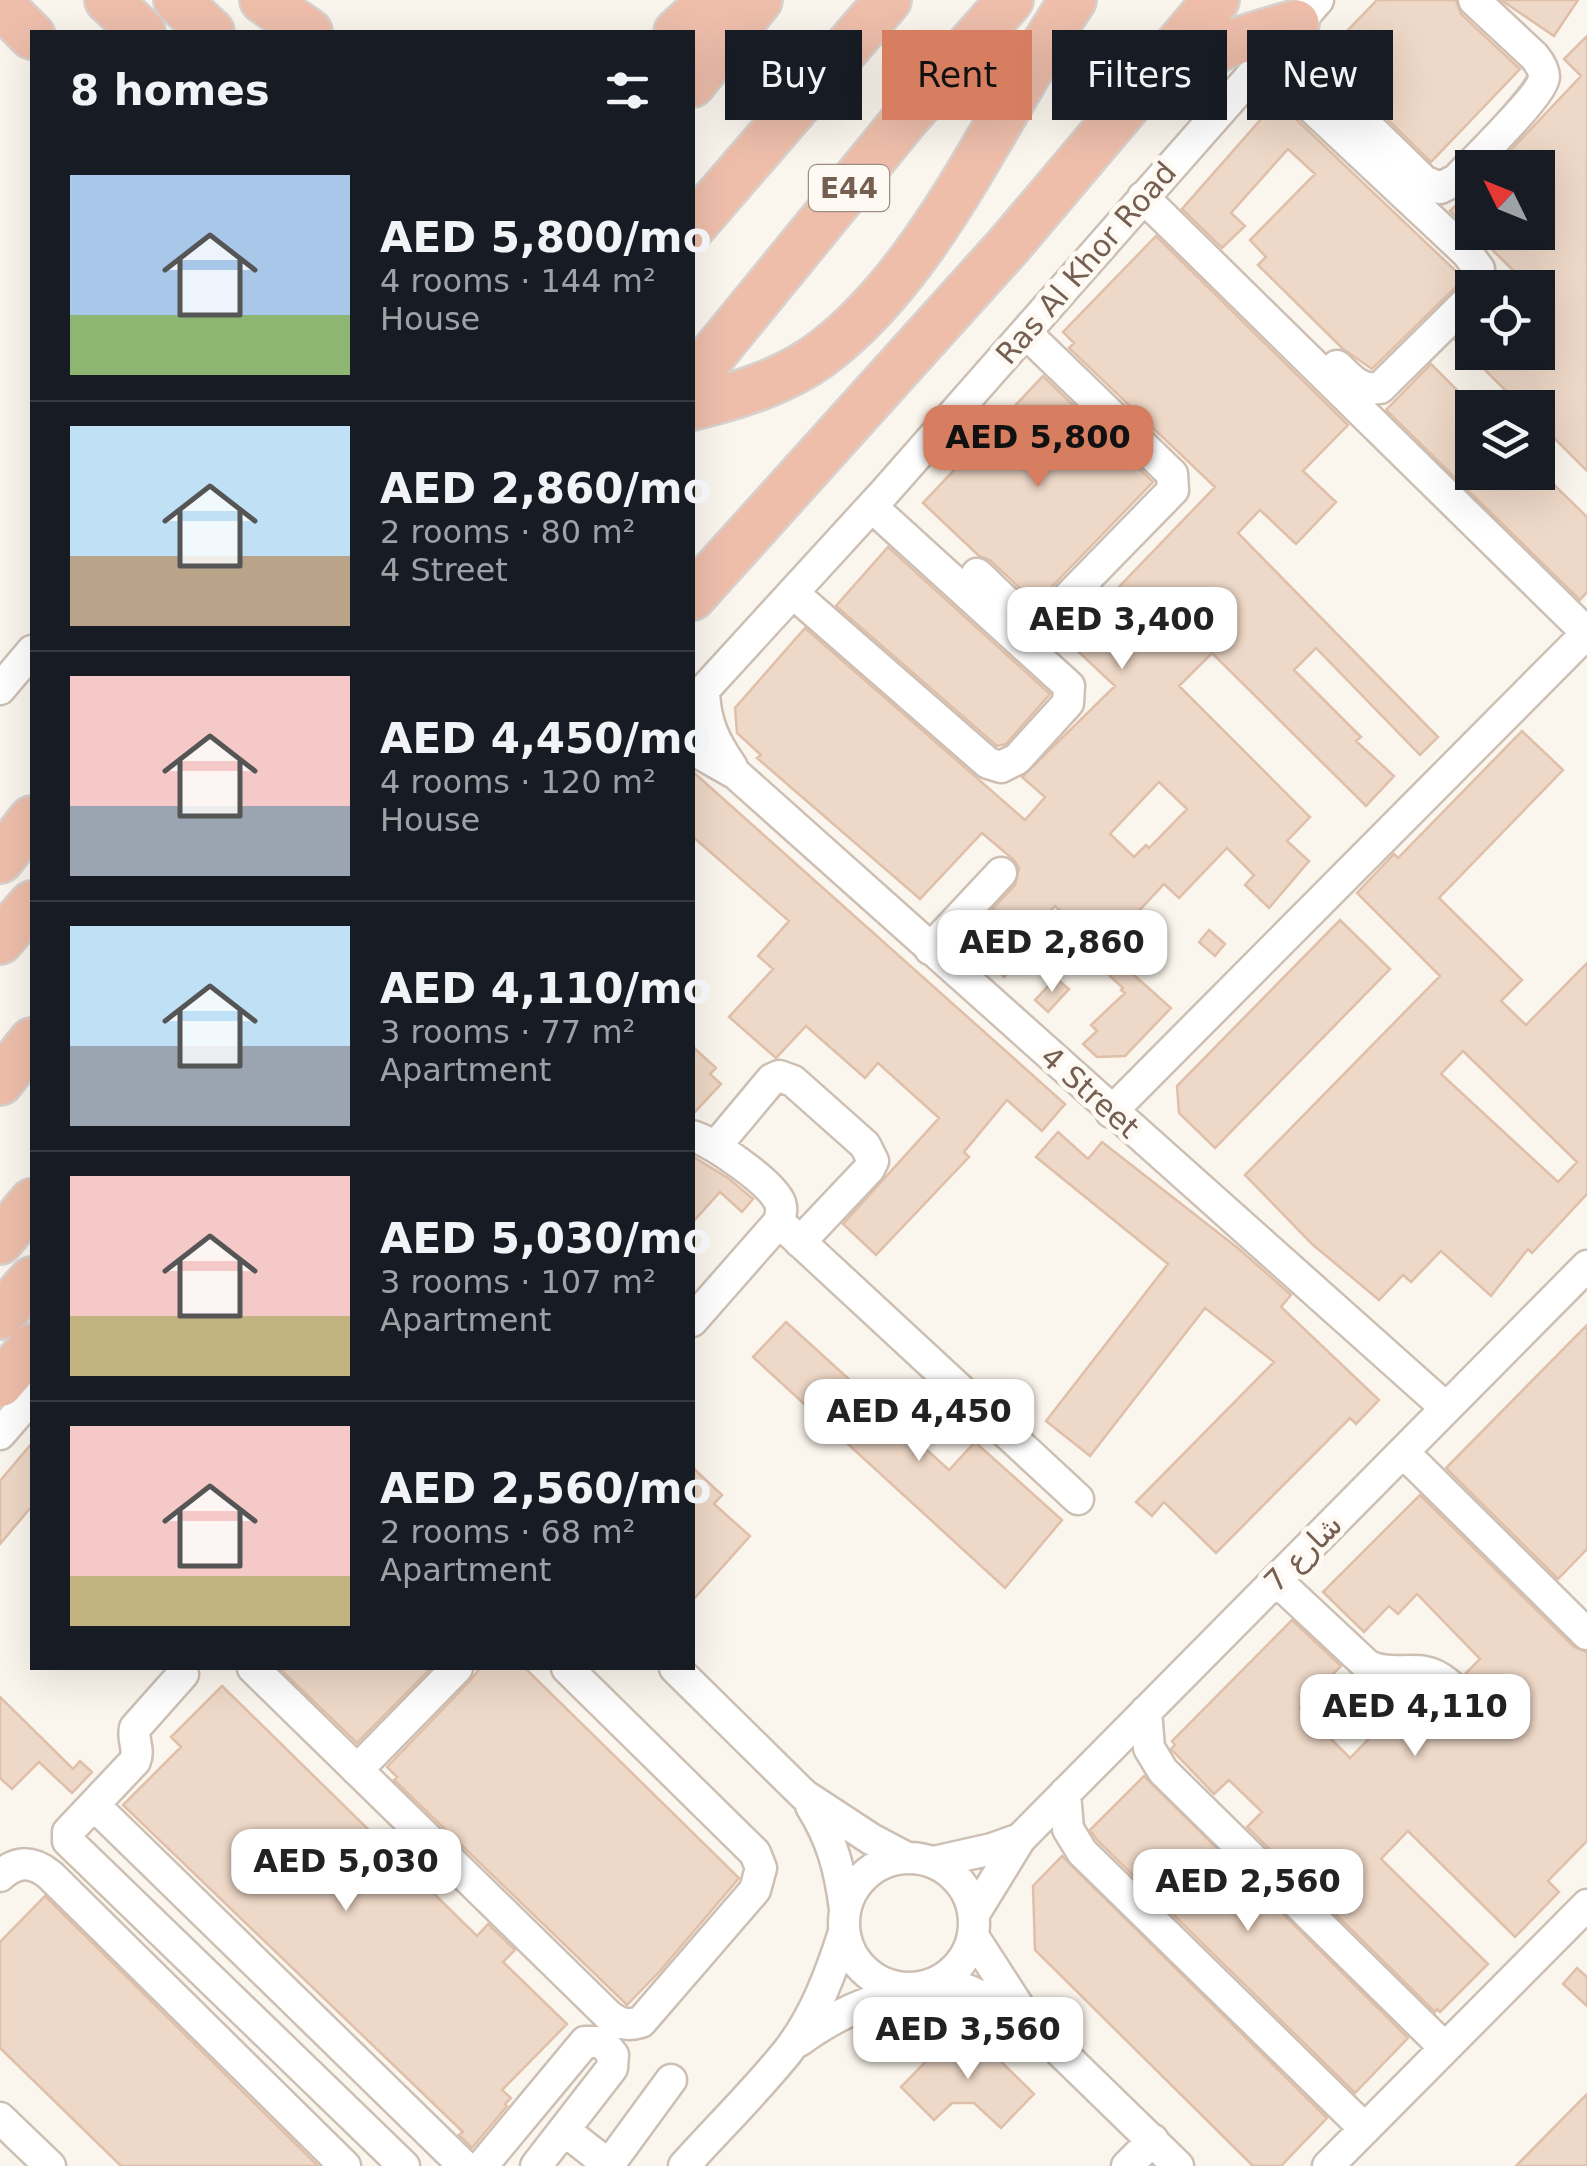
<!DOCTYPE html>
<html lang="en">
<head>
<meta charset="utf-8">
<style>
	:root { --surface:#171b24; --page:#242831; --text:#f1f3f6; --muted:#9ea1a6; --line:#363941; --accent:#d77e60 }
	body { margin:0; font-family:"DejaVu Sans","Noto Naskh Arabic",sans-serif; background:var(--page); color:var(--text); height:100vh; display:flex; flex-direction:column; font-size:38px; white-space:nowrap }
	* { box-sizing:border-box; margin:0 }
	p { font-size:32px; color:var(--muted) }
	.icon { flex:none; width:55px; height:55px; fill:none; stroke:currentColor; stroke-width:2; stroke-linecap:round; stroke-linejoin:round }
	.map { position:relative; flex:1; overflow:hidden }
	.panel { position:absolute; left:30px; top:30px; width:665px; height:1640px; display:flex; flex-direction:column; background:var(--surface); border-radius:0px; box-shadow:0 10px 40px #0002 }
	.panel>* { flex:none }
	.banner { position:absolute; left:725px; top:30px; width:710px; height:90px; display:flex; gap:20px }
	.needle { width:65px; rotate:313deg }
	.controls { position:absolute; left:1455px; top:150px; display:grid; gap:20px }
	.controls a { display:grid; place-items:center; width:100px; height:100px; border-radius:0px; background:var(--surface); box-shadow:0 10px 40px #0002; font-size:50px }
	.price { position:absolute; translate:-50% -85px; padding:0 22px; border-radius:20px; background:#fff; color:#222; font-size:32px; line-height:65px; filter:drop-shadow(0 2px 5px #0008) }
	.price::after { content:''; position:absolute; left:50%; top:60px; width:30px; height:22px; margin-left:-15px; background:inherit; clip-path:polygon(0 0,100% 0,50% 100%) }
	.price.current { background:var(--accent); color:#111 }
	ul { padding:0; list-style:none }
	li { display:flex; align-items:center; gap:30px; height:250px; padding:0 40px }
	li+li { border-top:2px solid var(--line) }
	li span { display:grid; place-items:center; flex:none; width:280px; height:200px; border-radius:0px; color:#555 }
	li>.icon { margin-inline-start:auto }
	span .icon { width:120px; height:120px; fill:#fffc; stroke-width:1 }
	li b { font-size:42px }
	h2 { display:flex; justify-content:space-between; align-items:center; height:120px; padding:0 40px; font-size:42px }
	.tag { padding:0 35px; border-radius:0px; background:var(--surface); box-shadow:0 10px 40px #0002; font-size:35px; line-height:90px }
	.tag.current { background:var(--accent); color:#111 }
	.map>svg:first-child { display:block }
	.building { fill:#eed8c7; stroke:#dfbfa9; stroke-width:2.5; fill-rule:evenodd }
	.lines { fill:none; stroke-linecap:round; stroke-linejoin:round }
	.minor-casing { stroke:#cdbfb3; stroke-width:35 }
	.highway-casing { stroke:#d8d2ce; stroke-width:50 }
	.minor { stroke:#fff; stroke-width:30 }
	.highway { stroke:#eebeab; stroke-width:45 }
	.labels { text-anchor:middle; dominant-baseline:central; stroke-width:10; stroke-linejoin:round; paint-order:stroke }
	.shield { fill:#fefaf3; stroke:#9e8e82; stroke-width:2.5 }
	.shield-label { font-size:28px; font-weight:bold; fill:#755f51 }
	.street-label { font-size:30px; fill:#755f51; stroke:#fefaf3 }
</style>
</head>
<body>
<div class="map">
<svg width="1587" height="2166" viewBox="0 0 1587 2166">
	<rect width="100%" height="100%" fill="#fbf6ed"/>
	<path class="building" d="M1377,0H1456L1461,14L1520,69L1431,162L1323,56Z
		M1501,0H1578L1554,36Z
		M1587,36V471L1538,422V408H1523L1455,340L1472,323V352H1538V288H1505L1518,275L1474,232H1538V168H1494L1581,76L1564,59Z
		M1277,101L1460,275V283L1372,369L1343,349L1258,265L1266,257L1250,240L1315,174L1288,149L1231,213L1245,226L1222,248L1182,209Z
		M1472,190V231L1450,211Z
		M1156,236L1348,425L1303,471L1336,502L1296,544L1260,510L1238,533L1438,737L1420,755L1316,648L1294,670L1361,737L1356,741L1394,776L1366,806L1212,653L1179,686L1310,817L1287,841L1309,861L1269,908L1245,885L1254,875L1227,848L1179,898L1164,884L1138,912L1142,916L1135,923L1141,932L1116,959L1171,1008L1125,1056L1097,1057L1083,1044L1097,1031L1091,1025L1125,993L1121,990L1123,988L1098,965L1108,954L1055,906L1017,946L1025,953L1004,977L964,940L1015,885L1019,868L1014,860L982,833L920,899L757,758L761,755L737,733L735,708L805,628L1025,820L1045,797L1022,777L1115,686L1067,641L1215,487L1069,348L1074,343L1063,332ZM1159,782L1187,809L1149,848L1146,845L1134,857L1110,834Z
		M1431,364L1472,405V472H1541L1587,517V592L1580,600L1386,410Z
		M1043,376L1153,482L1040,599L1022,590L990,560L979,556L923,503Z
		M888,547L1050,694L1006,744L997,746L836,606Z
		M1522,731L1563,770L1439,898L1522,980L1501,1001L1526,1025L1587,963V1194L1532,1253L1528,1249L1491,1296L1441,1251L1411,1282L1403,1275L1379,1300L1312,1244L1245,1175L1440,976L1357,893L1394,854L1398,858ZM1463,1051L1577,1162L1558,1182L1441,1074Z
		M692,771L1065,1104L1042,1131L1007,1100L964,1152L969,1157L876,1255L843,1224L939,1118L878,1063L865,1078L806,1026L776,1058L729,1017L773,969L758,956L789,921L692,836Z
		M1340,920L1390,969L1215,1148L1179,1113L1177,1086Z
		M1209,930L1225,944L1215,956L1199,942Z
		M1056,978L1069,989L1048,1012L1035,1000Z
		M692,1046L716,1068L710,1074L721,1084L692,1115Z
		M1058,1132L1088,1159L1102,1142L1239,1249L1291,1295L1281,1307L1379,1400L1356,1424L1350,1418L1216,1553L1164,1502L1152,1516L1136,1502L1274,1362L1205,1308L1090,1456L1046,1421L1168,1264L1036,1157Z
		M692,1156L728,1178L753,1199L742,1212L720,1192L692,1223Z
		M786,1322L949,1470L975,1442L1062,1520L1005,1588L753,1357Z
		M1587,1325V1549L1558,1579L1446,1468Z
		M32,1443V1506L0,1544V1481Z
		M692,1467L722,1495L714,1504L750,1536L692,1601Z
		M1420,1495L1574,1647L1587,1652V1841L1548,1881L1559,1892L1515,1937L1408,1831L1381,1859L1488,1964L1440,2012L1437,2009L1435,2012L1247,1827L1262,1812L1229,1780L1214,1794L1171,1749L1175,1745L1172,1741L1292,1620L1341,1666L1300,1708L1350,1758L1391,1716L1402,1728L1434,1696L1470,1730H1480L1490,1724L1495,1707L1465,1674L1480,1659L1417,1594L1398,1614L1389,1606L1364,1632L1323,1592Z
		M279,1668H431L357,1743Z
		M480,1668H525L739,1878L660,1971L627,2005L394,1780L397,1777L387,1767L470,1681Z
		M222,1686L477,1936L488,1924L515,1950L503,1962L567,2024L502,2090L511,2098L505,2104L507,2106L472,2148L459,2135L463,2132L123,1805L181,1747L171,1737Z
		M0,1697L73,1769L80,1761L92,1772L72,1793L39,1762L12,1789L0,1778Z
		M1144,1776L1408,2038L1355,2093L1097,1840L1090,1830Z
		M1062,1856L1327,2118L1281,2166H1253L1035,1950L1033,1886Z
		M45,1896L318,2166H121L0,2048V1942Z
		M1577,1968L1587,1977V2006L1563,1984Z
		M946,2041H980L1034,2094L1001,2128L974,2103H952L934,2120L901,2087Z
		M1587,2094V2166H1516Z"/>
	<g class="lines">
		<g class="minor-casing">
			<path id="minor" d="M1280,41L1424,181L1440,188L1456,180C1471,164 1543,94 1544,77C1544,69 1539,62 1534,56L1474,0
				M1262,61L1467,253L1479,269V288
				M1143,197L1587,633
				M1337,366C1351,379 1359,391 1380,388L1472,297
				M977,574C996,590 1022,626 1050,616L1173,490L1172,474L1026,333
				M793,593L988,763L1001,767L1017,759L1068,703L1069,686L872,507
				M0,689L32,651
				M704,691C705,722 714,741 732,767
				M692,703L884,493L1318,0
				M692,749L736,774L1446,1408
				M930,949L1001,873
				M1111,1112L1587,633
				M692,1136C713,1142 767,1180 778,1199C783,1206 781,1214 779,1222L692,1321
				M716,1146L772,1079L779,1076L793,1081L865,1145L873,1161L869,1169L800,1242
				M779,1222L1078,1499
				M0,1434L32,1397
				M1403,1452L1587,1634
				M1276,1580L1368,1666C1388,1675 1405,1669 1425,1672C1445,1675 1462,1699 1476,1712
				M253,1668L608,2015C618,2024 628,2026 641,2022L755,1890L761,1868L755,1853L567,1668
				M675,1668L804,1795L871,1839L907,1858
				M183,1674L135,1728C132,1740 140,1749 135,1761L68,1832V1841L404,2166
				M1146,1711L1149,1748L1163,1771L1445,2048
				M357,1770L457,1668
				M1065,1793L1068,1829L1082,1852L1365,2129
				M94,1805L464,2166
				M811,1806C832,1839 840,1870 845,1909
				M844 1923a65 65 0 1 1 130 0a65 65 0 1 1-130 0Z
				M934,1862L992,1849L1020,1839
				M0,1876C17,1860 33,1861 50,1875L345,2166
				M974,1914L1020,1839L1587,1266
				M973,1936L1026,2018L1178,2166
				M934,1984L967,1990L1020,2014
				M799,2041C834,2015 868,2001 910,1989
				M0,2118L50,2166
				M564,2130L610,2166
				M482,2166L585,2042H602L613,2055L612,2068L536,2166
				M608,2166L671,2080
				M684,2166C718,2128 756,2091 788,2051C815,2016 831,1973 844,1932
				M1127,2166L1153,2140
				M1328,2166L1587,1905"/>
		</g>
		<g class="highway-casing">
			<path id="highway" d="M108,0L142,32
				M177,0L211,32
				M263,0L309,32
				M0,4L32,36
				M677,32L712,0
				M1169,82C1204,46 1250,37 1296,23
				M692,84L759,0
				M692,227L888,0
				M692,380L906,118L1010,0
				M692,407C736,396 783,382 820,355C931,273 996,114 1073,0
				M692,597L1010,244L1216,0
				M0,860L32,819
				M0,941L32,904
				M0,1082L32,1041
				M0,1241L32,1202
				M0,1316L32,1280
				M0,1384L32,1347"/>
		</g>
		<use href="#minor" class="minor"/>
		<use href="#highway" class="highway"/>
	</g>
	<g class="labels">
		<rect class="shield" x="809" y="165" width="80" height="46" rx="8"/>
		<g class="shield-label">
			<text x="849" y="188">E44</text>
		</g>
		<g class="street-label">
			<text transform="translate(1086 263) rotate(-49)">Ras Al Khor Road</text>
			<text transform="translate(1090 1092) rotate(42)">4 Street</text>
			<text transform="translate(1303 1553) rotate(-45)">شارع 7</text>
		</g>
	</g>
</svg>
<div class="controls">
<a><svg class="needle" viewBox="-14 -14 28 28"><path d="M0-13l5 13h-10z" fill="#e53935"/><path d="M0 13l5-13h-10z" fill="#9ea1a6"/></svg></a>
<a><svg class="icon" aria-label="locate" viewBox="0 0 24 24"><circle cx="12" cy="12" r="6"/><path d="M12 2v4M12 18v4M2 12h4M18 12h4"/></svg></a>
<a><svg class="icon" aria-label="layers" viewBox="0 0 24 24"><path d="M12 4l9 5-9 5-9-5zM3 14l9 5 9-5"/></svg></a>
</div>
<b class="price current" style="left:1038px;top:490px">AED 5,800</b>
<b class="price" style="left:1122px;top:672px">AED 3,400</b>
<b class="price" style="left:1052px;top:995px">AED 2,860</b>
<b class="price" style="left:919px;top:1464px">AED 4,450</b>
<b class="price" style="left:1415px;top:1759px">AED 4,110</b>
<b class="price" style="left:346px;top:1914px">AED 5,030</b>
<b class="price" style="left:1248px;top:1934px">AED 2,560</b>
<b class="price" style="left:968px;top:2082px">AED 3,560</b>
<div class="banner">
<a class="tag">Buy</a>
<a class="tag current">Rent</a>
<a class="tag">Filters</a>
<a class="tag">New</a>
</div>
<section class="panel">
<h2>8 homes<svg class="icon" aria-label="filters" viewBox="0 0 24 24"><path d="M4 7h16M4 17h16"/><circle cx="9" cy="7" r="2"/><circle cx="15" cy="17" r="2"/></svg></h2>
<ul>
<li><span style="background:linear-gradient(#a9c7e8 70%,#8fb573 0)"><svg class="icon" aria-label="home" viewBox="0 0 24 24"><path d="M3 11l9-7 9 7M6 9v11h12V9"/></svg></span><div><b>AED 5,800/mo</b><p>4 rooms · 144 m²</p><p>House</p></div></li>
<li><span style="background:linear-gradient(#bfe0f5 65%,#b9a48a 0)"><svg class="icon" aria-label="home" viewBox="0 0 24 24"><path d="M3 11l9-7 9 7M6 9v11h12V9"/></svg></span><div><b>AED 2,860/mo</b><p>2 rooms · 80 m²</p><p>4 Street</p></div></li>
<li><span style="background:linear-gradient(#f6c9c9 65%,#9aa5b1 0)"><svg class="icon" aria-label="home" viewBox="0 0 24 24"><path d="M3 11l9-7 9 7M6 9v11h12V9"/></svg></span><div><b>AED 4,450/mo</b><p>4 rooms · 120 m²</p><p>House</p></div></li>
<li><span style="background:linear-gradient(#bfe0f5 60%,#9aa5b1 0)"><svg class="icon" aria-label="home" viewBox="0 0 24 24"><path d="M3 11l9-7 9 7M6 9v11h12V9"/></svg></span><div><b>AED 4,110/mo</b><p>3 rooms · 77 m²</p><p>Apartment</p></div></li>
<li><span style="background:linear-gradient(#f6c9c9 70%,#c2b280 0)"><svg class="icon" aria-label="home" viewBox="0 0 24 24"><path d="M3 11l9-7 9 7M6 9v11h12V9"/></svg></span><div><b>AED 5,030/mo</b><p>3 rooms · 107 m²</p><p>Apartment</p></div></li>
<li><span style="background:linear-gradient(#f6c9c9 75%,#c2b280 0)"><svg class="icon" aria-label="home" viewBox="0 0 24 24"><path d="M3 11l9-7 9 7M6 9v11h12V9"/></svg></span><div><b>AED 2,560/mo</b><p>2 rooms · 68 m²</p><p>Apartment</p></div></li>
</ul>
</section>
</div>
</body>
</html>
